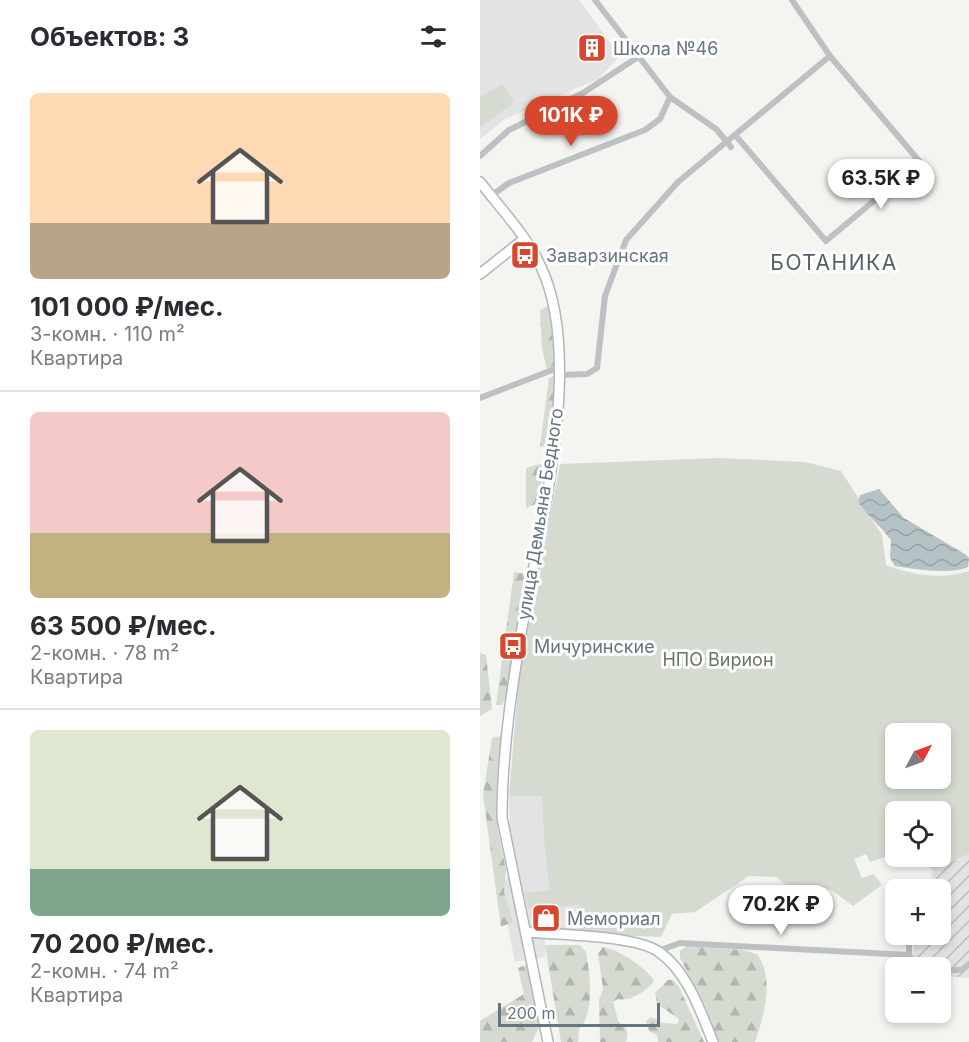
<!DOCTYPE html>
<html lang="ru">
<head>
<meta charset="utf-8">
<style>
	:root { --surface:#fff; --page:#f2f2f3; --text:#2b2b33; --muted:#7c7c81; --line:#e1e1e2; --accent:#d7472e }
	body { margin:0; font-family:Inter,sans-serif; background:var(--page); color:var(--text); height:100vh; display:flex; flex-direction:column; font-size:22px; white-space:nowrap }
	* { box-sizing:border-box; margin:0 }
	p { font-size:20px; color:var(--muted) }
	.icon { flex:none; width:33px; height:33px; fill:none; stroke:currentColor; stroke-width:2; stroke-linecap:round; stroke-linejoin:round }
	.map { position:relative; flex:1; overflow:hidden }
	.sheet { display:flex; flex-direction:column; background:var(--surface); width:480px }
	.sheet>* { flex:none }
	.needle { width:39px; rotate:49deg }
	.fabs { position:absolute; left:405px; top:723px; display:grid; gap:12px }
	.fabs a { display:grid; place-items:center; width:66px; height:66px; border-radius:9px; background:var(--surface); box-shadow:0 3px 9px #0003; font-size:30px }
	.scale { position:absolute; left:18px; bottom:15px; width:162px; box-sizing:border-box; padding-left:6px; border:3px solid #657680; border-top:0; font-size:16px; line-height:21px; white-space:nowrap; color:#657680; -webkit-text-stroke:4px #fff; paint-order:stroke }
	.price { position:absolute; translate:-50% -51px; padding:0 14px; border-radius:21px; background:#fff; color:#222; font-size:20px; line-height:39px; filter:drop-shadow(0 2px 3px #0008) }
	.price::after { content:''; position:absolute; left:50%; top:36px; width:18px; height:14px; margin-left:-9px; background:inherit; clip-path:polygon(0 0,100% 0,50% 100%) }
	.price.active { background:var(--accent); color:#fff }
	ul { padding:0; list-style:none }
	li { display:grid; align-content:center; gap:12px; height:318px; padding:0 30px }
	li+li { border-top:2px solid var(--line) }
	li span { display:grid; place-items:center; height:186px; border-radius:9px; color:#555 }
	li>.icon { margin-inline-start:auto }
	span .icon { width:108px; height:108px; fill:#fffc; stroke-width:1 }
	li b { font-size:26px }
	h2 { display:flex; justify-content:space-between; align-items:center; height:72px; padding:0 30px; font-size:26px }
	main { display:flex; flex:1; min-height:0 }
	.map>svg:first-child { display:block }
	.built { fill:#e2e3e2 }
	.industrial { fill:url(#industrial-furrows) }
	.green { fill:#d6dbd2; fill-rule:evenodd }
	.forest { fill:url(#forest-firs) }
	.water { fill:url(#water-waves) }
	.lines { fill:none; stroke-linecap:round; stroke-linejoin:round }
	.secondary-casing { stroke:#b2b7ba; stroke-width:12 }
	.street { stroke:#bdc1c4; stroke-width:6 }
	.secondary { stroke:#fff; stroke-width:9 }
	.labels { text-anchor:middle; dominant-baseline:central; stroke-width:6; stroke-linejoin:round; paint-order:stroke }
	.poi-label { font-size:18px; fill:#657680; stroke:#fff; text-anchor:start }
	.street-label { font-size:18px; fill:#657680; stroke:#fff }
	.park-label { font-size:18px; fill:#697764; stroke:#fff }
	.quarter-label { font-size:21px; letter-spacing:1.5px; fill:#535f65; stroke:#fff }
</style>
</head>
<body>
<main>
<section class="sheet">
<h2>Объектов: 3<svg class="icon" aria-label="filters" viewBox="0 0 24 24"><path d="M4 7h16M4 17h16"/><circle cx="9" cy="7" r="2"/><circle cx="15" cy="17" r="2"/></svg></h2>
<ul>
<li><span style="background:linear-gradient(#ffd9b3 70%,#b9a48a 0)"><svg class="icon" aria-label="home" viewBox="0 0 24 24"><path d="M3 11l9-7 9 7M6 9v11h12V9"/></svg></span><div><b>101 000 ₽/мес.</b><p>3-комн. · 110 m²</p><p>Квартира</p></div></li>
<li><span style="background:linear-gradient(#f6c9c9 65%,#c2b280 0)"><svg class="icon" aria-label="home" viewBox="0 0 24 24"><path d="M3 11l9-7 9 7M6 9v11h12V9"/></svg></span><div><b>63 500 ₽/мес.</b><p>2-комн. · 78 m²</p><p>Квартира</p></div></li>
<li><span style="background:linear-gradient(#dfe7d0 75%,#7fa58c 0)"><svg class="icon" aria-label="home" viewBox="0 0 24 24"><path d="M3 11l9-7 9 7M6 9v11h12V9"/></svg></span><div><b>70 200 ₽/мес.</b><p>2-комн. · 74 m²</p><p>Квартира</p></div></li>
</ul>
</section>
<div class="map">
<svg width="489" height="1042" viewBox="0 0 489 1042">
	<defs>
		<pattern id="industrial-furrows" width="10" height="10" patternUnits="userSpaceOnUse" patternTransform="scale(1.5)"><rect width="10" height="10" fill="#e2e3e2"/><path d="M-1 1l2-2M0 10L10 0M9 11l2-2" fill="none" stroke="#bbbdbc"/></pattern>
		<pattern id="forest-firs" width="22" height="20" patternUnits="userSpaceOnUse" patternTransform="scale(1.5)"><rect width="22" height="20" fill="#d6dbd2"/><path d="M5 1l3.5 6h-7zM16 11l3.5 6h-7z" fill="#b1b6b0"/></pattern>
		<pattern id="water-waves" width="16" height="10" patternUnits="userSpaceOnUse" patternTransform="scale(1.5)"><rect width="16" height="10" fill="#b6c3c6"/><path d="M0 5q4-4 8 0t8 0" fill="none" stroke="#98a3a6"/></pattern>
	</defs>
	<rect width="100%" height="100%" fill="#f4f4f1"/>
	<path class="built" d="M0,0H99L140,56L118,79L25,119L0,139Z
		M62,795L64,842L71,890L44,893L49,910L99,905L101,934L65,932V957L35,962L19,881L38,876L30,843L29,796Z"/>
	<path class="industrial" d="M489,854V978L461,976L460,968H429L437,935L460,934V890L448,889L453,870Z"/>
	<path class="green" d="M22,84L34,100L32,104L0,127V97Z
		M239,458L325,462L361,471L402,535L406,565C432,575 462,580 489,571V854L453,870L439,857L460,856V812H416L415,854L390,862L386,854L374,859L382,878L394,874L402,885L373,906L353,891L336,885H306L296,877L269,876L215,912L192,914L181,937L101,934L98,905L49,910L44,893L70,890L64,842L62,796H29L39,675L80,464ZM416,734H460V778H416Z"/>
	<path class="forest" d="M68,306L77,364L67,369L62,349L60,310Z
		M78,374L73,429L68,447L60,446L69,378Z
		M64,463L58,503L46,508V468Z
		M34,572L46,574L29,688L22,705H16Z
		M0,653L6,655L12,709L0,716Z
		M24,735L16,802L18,831L26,870L24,892L33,922L21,927L3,795L12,738Z
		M65,945H100L106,952C110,973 115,1013 99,1029L98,1042H81Z
		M207,946L262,950L277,954C295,979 284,1015 275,1042H238L225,1006L200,958V951Z
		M123,947C139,950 165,967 174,980C170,990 149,1002 138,999L133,1002L139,1023C148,1029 149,1032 146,1042H120L119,1000L123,989L118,953Z
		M48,964L60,1025L52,1042H0V1021L44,994L38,968Z
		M188,980H193L199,987L224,1042H178L177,1035L169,1031L166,1021L171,1017L183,1023L197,1024L199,1019L177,1004L175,993Z"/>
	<path class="water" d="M399,489L424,518L485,554L489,558L488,567C471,575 434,569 415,566L410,558L411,540C400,526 388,516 378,502L380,495Z"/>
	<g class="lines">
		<g class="secondary-casing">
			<path id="secondary" d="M0,182C21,209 47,236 61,267C103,355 63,517 45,611C33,679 22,749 22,818L68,1042
				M0,274L44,239
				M47,932C79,935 155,935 179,952C207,971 221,1012 233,1042"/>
		</g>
		<path class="street" d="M115,0L190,97L236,129L251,147
			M256,136L346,241L440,162L350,56L312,0
			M0,156L29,130L103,93L158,57
			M11,196L29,183L165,130L180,119L190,97
			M80,375L107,374L117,368L125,296L146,240L198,182L350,56
			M0,398L80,367
			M408,890L416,899
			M429,934V955L437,968
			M178,951L200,943L429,955
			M460,970H482L489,964"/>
		<use href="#secondary" class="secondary"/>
	</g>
	<defs>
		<g id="building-square" transform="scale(1.5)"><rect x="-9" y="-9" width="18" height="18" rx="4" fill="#d7472e" stroke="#fff"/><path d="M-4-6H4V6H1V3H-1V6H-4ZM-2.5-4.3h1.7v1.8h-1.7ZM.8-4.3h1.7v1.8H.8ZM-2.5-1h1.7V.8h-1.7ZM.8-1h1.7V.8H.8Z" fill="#fff"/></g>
		<g id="bus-square" transform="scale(1.5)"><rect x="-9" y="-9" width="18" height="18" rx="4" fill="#d7472e" stroke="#fff"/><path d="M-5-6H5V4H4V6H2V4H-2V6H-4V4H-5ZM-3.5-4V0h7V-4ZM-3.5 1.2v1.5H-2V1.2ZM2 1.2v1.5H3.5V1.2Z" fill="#fff"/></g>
		<g id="shop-square" transform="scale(1.5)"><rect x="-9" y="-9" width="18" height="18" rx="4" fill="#d7472e" stroke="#fff"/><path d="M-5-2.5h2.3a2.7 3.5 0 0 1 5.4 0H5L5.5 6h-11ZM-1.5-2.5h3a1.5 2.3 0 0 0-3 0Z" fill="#fff"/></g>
	</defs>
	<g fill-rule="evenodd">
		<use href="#building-square" x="112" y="48"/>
		<use href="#bus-square" x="45" y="255"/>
		<use href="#bus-square" x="33" y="646"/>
		<use href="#shop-square" x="66" y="918"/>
	</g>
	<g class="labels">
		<g class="poi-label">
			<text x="133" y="48">Школа №46</text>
			<text x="66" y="255">Заварзинская</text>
			<text x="54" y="646">Мичуринские</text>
			<text x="87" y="918">Мемориал</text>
		</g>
		<g class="street-label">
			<text transform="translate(60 514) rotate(-81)">улица Демьяна Бедного</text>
		</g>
		<g class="park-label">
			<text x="238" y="659">НПО Вирион</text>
		</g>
		<g class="quarter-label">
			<text x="354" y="262">БОТАНИКА</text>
		</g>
	</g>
</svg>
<div class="fabs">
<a><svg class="needle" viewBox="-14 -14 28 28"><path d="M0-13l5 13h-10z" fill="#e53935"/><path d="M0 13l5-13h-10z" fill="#7c7c81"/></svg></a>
<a><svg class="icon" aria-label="locate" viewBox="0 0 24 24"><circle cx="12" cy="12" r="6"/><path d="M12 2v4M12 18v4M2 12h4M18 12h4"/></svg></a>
<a>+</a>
<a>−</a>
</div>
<div class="scale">200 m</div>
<b class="price active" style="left:91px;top:147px">101K ₽</b>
<b class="price" style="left:401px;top:210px">63.5K ₽</b>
<b class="price" style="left:301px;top:936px">70.2K ₽</b>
</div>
</main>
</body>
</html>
